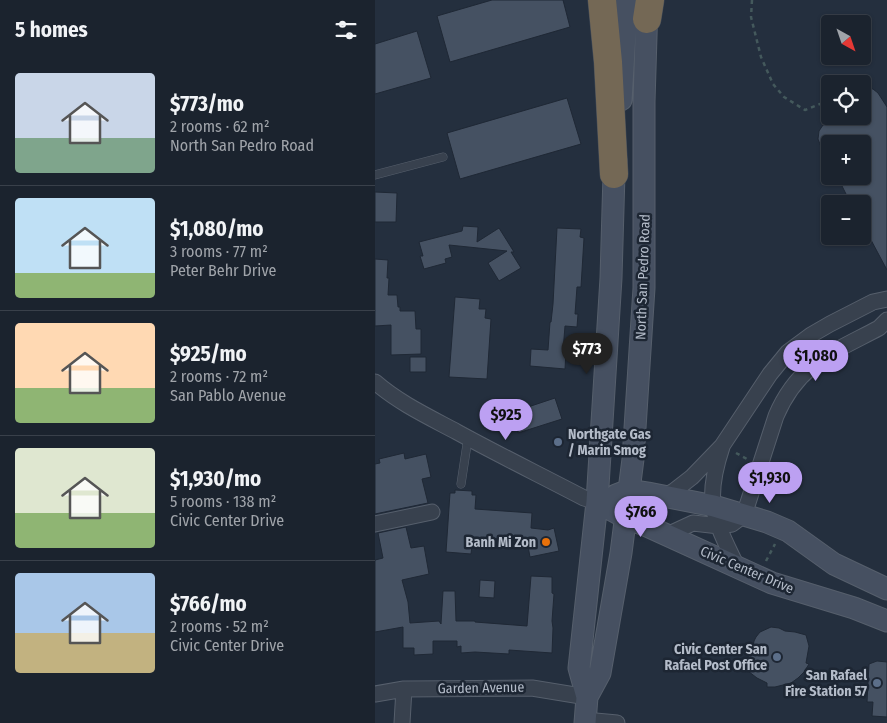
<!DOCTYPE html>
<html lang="en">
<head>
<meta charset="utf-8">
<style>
	:root { --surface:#1b232e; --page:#242b36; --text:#f1f3f6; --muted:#a0a4aa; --line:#39404a; --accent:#bca0f2 }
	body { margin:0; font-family:"Fira Sans Condensed",sans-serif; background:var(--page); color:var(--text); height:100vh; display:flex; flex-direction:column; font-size:19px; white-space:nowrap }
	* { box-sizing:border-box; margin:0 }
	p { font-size:16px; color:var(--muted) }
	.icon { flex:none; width:28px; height:28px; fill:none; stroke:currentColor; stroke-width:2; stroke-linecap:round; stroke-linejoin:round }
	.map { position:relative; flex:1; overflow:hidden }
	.panel { display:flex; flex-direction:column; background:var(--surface); width:375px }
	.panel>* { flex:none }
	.needle { width:32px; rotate:140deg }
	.buttons { position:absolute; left:446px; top:15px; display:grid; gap:10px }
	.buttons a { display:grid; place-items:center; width:50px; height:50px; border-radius:5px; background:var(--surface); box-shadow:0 1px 4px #0004,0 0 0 1px var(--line); font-size:25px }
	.price { position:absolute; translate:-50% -42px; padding:0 11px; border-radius:18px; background:var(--accent); color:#111; font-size:16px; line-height:32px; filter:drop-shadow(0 1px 2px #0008) }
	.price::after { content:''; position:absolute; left:50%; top:30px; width:15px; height:11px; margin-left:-8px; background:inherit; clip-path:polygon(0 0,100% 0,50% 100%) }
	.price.active { background:#222; color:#fff }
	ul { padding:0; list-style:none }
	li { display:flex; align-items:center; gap:15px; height:125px; padding:0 15px }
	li+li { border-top:1px solid var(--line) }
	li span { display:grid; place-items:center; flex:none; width:140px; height:100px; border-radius:5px; color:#555 }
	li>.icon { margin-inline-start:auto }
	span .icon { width:60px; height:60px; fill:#fffc; stroke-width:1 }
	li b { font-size:21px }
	h2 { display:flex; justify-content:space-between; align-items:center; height:60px; padding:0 15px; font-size:21px }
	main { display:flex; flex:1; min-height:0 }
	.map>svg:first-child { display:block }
	.building { fill:#455162; stroke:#1f2835 }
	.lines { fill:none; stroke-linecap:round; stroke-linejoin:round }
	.lane-casing { stroke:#565f6c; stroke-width:9 }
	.street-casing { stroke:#565f6c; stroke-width:17 }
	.secondary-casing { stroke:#565f6c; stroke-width:23 }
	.highway-casing { stroke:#434c59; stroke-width:29 }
	.path { stroke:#44595c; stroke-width:2.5; stroke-dasharray:4 4; stroke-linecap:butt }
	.lane { stroke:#38414e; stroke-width:8 }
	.street { stroke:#38414e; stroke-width:15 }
	.secondary { stroke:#465061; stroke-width:21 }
	.highway { stroke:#746855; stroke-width:28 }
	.service-dot { fill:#5c6f8a; stroke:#1d2633; stroke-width:2 }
	.food-dot { fill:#e8710a; stroke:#1d2633; stroke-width:2 }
	.labels { text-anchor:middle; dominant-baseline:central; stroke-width:5; stroke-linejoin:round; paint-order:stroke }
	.street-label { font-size:14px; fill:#b4bcc9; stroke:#1d2633 }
	.poi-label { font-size:14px; font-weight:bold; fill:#b4bcc9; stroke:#1d2633; text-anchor:end }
</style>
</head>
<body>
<main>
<section class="panel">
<h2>5 homes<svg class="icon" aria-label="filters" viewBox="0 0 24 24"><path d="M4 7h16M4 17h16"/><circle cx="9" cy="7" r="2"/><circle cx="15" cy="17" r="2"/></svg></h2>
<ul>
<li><span style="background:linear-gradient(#c9d6e8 65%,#7fa58c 0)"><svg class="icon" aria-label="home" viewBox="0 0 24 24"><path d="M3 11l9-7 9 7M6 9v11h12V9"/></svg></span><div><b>$773/mo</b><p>2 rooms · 62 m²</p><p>North San Pedro Road</p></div></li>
<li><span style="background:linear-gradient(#bfe0f5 75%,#8fb573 0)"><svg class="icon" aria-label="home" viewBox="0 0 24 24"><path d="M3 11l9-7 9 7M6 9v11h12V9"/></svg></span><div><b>$1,080/mo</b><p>3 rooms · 77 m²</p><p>Peter Behr Drive</p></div></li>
<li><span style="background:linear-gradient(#ffd9b3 65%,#8fb573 0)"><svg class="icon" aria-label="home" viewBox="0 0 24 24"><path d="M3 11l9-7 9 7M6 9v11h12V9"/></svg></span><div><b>$925/mo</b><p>2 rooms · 72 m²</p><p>San Pablo Avenue</p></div></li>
<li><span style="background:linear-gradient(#dfe7d0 65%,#8fb573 0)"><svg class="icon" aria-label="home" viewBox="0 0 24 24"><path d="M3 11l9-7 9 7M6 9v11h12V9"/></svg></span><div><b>$1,930/mo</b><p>5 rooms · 138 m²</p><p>Civic Center Drive</p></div></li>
<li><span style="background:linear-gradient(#a9c7e8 60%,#c2b280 0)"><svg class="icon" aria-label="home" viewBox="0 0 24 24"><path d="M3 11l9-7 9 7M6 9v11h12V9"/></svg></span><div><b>$766/mo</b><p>2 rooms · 52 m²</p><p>Civic Center Drive</p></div></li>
</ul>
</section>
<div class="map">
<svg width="512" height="723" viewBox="0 0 512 723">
	<rect width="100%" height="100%" fill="#242f3e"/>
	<path class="building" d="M117,0H188L195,27L75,62L62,16Z
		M42,31L56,78L0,94V44Z
		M488,87L498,89L503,93L512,107V270L488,225V204H476L462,176H488V144H455V170L443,139L444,131L448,125L451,124L473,121L471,116H488Z
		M192,98L206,144L85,179L72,133Z
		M0,192L22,193L21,222H0Z
		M88,226L103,227L102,242L124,228L139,252H136L146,268L124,281L113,263L132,251L74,245L77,257L70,259L71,263L49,269L45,256H48L44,242L87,231Z
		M182,228L206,229L205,237L209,238L206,287H202L200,314H203L202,327L190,326L188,351L191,352L190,369L155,366L156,349L173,350L175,322H176L178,304Z
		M0,259L13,260L12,278H14L13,295H22L23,307H25V311H40L41,329H46V354L16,355V325L0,326Z
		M80,297L105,299L104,309H111L110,318L116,319L112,379L74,377Z
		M35,357H51V372H35Z
		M180,398L187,419L143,433L144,410Z
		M29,453L30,459L51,454L56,477L47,479L53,503L0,514V464L5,463L4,459Z
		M80,490L97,491V495H101L100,509L157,513L156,528L173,530L179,528L184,551L155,557L152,541L98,537L96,554L71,552L75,493H80Z
		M31,527L36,548L49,546L54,574L27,580L33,602L35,623L64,621L66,624L68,591H80L81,621H100V622L152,626L156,576L177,577V593L179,594L177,621L178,628L177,653L134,650V654L100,652L86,653V646L82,647V641H58V654L39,655V648H28V627L0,632V560L8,558L3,533Z
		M105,580L120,581L119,598L104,597Z
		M396,627L404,628L410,631L420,632L431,635L434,646L431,663L434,664L429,672L423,678L416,683L400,687H392V683L382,678L369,668L373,657L378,648L379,641L381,637L385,632Z
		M502,661L512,662V717L497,716L498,702H492L494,664Z"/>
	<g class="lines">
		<g class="lane-casing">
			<path id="lane" d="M0,175L68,157
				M86,484L93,438"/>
		</g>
		<g class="street-casing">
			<path id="street" d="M0,382C24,403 54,417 82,432C124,455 167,476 209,498L222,502
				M347,447C341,465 336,487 338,505C341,526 353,547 362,567
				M290,496L299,491L317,477L347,446L395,374L413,352L436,335L455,324L498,302L512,299
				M0,524L57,512
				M292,535L318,523L344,526L357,524L369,515L401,416C423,364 457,353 504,328L512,320
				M0,694L29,689L157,688L212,697
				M210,720L242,723
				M27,723L29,689"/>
		</g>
		<g class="secondary-casing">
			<path id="secondary" d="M246,100L252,0
				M241,495L254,490L273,493L339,506L392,522L413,531L459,564L512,589
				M222,502L251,518L272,526L397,583L479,608L512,621
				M212,697L225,673L246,553L258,459L269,288V102L272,4
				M210,723L212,697L204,668L222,502L236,278L239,174L241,160"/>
		</g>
		<g class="highway-casing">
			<path id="highway" d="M227,0L233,62L239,174
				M272,19L275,0"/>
		</g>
		<path class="path" d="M377,0L376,17L386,57L398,84L409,97L430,110L455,100
			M361,453L372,459
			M391,561L400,544"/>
		<use href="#lane" class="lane"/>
		<use href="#street" class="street"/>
		<use href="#secondary" class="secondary"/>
		<use href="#highway" class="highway"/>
	</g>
	<g class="service-dot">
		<circle cx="183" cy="442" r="5"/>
		<circle cx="402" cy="657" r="5"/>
		<circle cx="502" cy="683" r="5"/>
	</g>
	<circle class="food-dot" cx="171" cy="542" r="5"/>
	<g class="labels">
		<g class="street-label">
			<text transform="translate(268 277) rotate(-88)">North San Pedro Road</text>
			<text transform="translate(372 570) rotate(23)">Civic Center Drive</text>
			<text transform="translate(106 688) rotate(-1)">Garden Avenue</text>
		</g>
		<g class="poi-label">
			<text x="193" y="434" text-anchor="start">Northgate Gas<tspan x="193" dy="16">/ Marin Smog</tspan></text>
			<text x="161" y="542">Banh Mi Zon</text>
			<text x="392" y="649">Civic Center San<tspan x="392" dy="16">Rafael Post Office</tspan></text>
			<text x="492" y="675">San Rafael<tspan x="492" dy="16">Fire Station 57</tspan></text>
		</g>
	</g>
</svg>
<div class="buttons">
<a><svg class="needle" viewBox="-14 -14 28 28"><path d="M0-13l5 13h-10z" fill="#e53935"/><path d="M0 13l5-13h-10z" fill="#a0a4aa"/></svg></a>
<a><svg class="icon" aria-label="locate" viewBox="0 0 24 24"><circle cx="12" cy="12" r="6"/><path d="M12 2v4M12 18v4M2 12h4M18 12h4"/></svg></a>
<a>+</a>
<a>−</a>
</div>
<b class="price active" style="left:212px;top:375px">$773</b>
<b class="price" style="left:441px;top:382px">$1,080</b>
<b class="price" style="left:131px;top:441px">$925</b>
<b class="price" style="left:395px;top:504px">$1,930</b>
<b class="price" style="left:266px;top:538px">$766</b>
</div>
</main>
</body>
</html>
